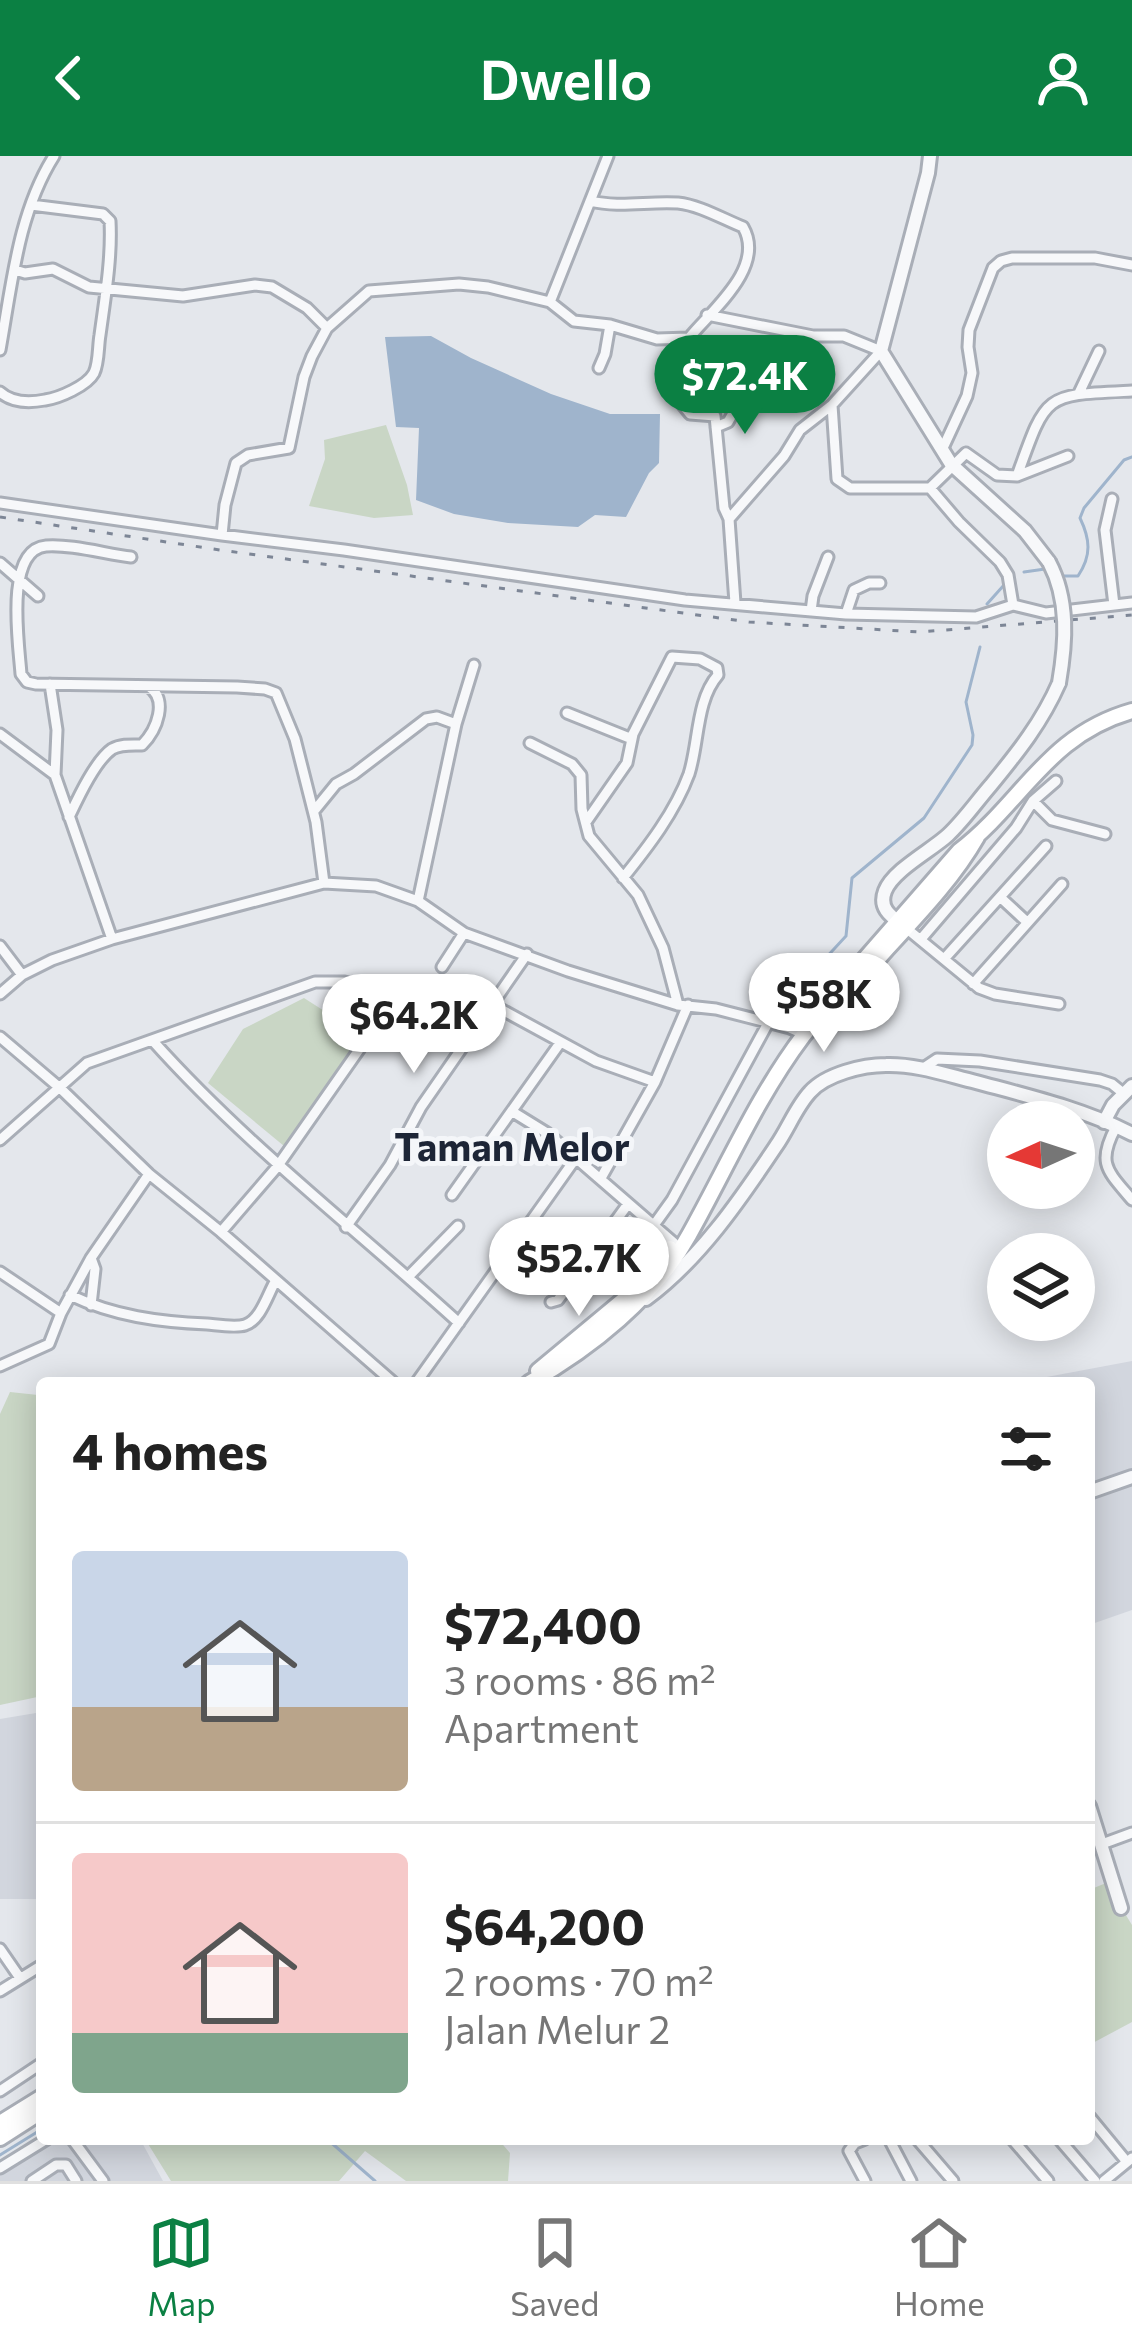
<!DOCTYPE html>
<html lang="en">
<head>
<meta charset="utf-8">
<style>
	:root { --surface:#fff; --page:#f6f6f6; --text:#222; --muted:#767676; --line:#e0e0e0; --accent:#0b8043 }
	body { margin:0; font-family:Commissioner,sans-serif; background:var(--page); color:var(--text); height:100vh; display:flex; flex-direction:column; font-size:45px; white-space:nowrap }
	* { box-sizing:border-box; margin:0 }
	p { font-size:39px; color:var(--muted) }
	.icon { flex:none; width:66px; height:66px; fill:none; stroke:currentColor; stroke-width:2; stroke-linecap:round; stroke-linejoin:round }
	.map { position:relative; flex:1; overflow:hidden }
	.panel { position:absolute; left:36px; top:1221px; width:1059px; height:768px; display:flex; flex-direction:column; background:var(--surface); border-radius:12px; box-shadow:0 6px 30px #0003 }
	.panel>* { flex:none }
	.needle { width:78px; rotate:267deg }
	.controls { position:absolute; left:987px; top:945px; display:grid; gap:24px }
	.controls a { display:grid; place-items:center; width:108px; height:108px; border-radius:50%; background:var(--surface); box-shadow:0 6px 30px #0003; font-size:60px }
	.price { position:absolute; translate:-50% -102px; padding:0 27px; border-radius:42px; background:#fff; color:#222; font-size:39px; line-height:78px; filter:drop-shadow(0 3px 6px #0008) }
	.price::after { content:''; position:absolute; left:50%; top:72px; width:36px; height:27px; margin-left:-18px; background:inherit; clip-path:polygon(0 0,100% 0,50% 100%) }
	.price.on { background:var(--accent); color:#fff }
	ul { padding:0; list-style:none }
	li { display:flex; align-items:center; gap:36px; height:300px; padding:0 36px }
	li+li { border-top:3px solid var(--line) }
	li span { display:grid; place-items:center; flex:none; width:336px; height:240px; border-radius:12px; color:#555 }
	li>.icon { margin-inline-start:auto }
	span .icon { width:144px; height:144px; fill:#fffc; stroke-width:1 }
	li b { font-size:51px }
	h2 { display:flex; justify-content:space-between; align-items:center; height:144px; padding:0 36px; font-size:51px }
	header { display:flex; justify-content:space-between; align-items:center; height:156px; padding:0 36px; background:var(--accent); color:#fff; font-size:54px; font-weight:600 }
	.dock { display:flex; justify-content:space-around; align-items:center; height:168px; border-top:3px solid var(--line); background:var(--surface); font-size:33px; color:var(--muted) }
	.dock a { display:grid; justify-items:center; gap:6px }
	.dock .on { color:var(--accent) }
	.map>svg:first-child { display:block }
	.built { fill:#d2d6de }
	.green { fill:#c9d6c5 }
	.water { fill:#9fb4cc }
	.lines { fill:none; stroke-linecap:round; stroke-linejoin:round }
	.stream { stroke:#9fb4cc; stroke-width:3 }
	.minor-casing { stroke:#a9aeb7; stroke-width:15 }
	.tertiary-casing { stroke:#a9aeb7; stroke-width:18 }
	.secondary-casing { stroke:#a9aeb7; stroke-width:20 }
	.minor { stroke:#f7f8fa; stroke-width:9 }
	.tertiary { stroke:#f7f8fa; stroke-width:12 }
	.secondary { stroke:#fff; stroke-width:14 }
	.rail { stroke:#7d8696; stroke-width:3; stroke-dasharray:6 12; stroke-linecap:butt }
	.tertiary-bridge-casing { stroke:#a9aeb7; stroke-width:18; stroke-linecap:butt }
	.tertiary-bridge { stroke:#f7f8fa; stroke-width:12 }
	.labels { text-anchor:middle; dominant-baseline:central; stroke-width:10; stroke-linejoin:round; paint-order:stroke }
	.neighbourhood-label { font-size:39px; font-weight:bold; fill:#1d2536; stroke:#f4f6f9 }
</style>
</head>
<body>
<header><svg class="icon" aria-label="back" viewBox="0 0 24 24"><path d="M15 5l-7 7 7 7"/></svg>Dwello<svg class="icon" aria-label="person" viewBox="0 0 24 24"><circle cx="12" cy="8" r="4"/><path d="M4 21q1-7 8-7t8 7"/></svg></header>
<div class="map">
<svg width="1132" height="2025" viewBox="0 0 1132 2025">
	<rect width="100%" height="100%" fill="#e4e7ec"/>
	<path class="built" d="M1132,1205V1454L1089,1469V1227H1015Z
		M42,1556V1743H0V1563Z
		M42,1983H140L163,2025H0V2008Z"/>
	<path class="green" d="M386,269L407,329L413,359L374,362L309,350L325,303L324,284Z
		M304,842L371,885L284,990L208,927L243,873Z
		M10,1236L38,1239L42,1243V1540L0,1549V1258Z
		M1106,1727L1132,1769V1866L1089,1889V1734Z
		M145,1983H498L510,1997L508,2025H406L365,1995L339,2025H171Z"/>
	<path class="water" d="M431,180L471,202L551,238L610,258H660L659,307L649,317L626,361L595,359L578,371L508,367L454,358L416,344L419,272L396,271L385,181Z"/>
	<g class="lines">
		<path class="stream" d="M1024,416L1045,413
			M1059,420H1078C1092,399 1090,383 1080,362L1084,352L1124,304L1132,301
			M987,448L1004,429
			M787,844L846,780L852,722L924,662L972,589L973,579L966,546L980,491
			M327,1983L375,2025
			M0,1999L42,1973"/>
		<g class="minor-casing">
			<path id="minor" d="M590,45C620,52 648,45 678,47C699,49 723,63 743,71C766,111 713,153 689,182L657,183L610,169
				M15,114L25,117L53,113L89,131L183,140L255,129L272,131L307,152L327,172
				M707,159L813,180H844L881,195L832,249L800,274L784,300L729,363
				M0,194C12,128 18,57 54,0
				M599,212L605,198L610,169L574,165L550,146L608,0
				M676,230L677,242L690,258L715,260L724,352L729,363L735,447
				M0,236C12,247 29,247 45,244C59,242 87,230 94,217C99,207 98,190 100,179C105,142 112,102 110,65L103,58L31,49
				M1079,237L1099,195
				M832,249L837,323L850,332H930
				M716,271L728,266L741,243
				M942,294L967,240L972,217L968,191L969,174L993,112L1001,105L1012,102H1095L1132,109
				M1017,320L1068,300
				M1112,343L1105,374L1114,449
				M0,347L222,379L344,394L685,444L846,458L976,461L1013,449L1008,419L1000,406L959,366L930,332L966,297L997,319L1017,320C1047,236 1044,239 1132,235
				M222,379L225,349L236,307L248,299L289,292L304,221L312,200L327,172L369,135L459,128L488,131L550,146
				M131,401C106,398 71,388 46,390C4,394 19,489 21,518L27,526L36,528L237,531L265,533L276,537L295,583L316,666L324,727
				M0,407L38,440
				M1013,449L1046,457L1132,447
				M811,455L813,440L828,401
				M846,458L854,434L869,427H880
				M50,528L57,574L55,619
				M567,557L632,583
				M0,578L55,619L112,783
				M530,587L572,608L581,619L582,653L589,680L638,739L663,792L678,849
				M1033,645L1052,664L1105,678
				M314,655L336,628L354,618L426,563L437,561L456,568
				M69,661C78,642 95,605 112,593C121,588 132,589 142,589C157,574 169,543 148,530
				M586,666L627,607L633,578L672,501L700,503L717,512L718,519C696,544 699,587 689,618C675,656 648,691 623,722
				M1000,741L1027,766
				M418,745L456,568L474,509
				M906,772L979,832L995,838L1059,848
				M921,783L1016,672L1033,645L1056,625
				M0,790L22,819
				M944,803L1046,690
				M442,811L464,777
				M973,828L1062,728
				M0,838L22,819L52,804L112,783L324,727L376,730L418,745L464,777L568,815L678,849L716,853L790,872L804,878
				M493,849L596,905L655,926
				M0,881L60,932L149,1018L221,1076L394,1227
				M153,885C246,989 356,1073 459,1167
				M922,913L937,903L980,905L1100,924L1112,928L1123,937
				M513,956L547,977L674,1087
				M1116,971C1096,1008 1108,1015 1132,1044
				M0,984L87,907L315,826H345L376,837L468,880
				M601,1022L655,926L688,849
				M452,1039L560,887
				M654,1069L672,1044L768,867
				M346,1071L390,1009L421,951L527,798
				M221,1076L277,1011L393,845
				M91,1102L95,1113L91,1149
				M0,1116L61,1157L91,1102L149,1018
				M408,1121L458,1070
				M70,1139C114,1160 159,1166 207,1168C218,1169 235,1172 245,1169C261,1164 268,1137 276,1124
				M551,1146L558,1144L628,1048
				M0,1210L49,1188L61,1157
				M416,1227L576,1002
				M1102,1688L1132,1677
				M0,1793L20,1822
				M0,1835L42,1809
				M0,1935L42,1907
				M1089,1960L1127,2006
				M72,1983L103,2025
				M889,1983L911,2025
				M917,1983L953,2025
				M1012,1983L1048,2025
				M1059,1983L1095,2025
				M0,2012L47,1983
				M32,2025L56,2009H66L76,2025
				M865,2025L849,1995L855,1987L865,1983
				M1104,2025L1132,2002"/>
		</g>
		<g class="tertiary-casing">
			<path id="tertiary" d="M930,0L928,17L881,195L951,308L1025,375L1049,406
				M905,771C892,761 878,753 885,735C893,714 932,694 948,679C964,664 977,645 991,629C1018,596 1042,566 1059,527
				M1104,966L1113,949L1132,930
				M646,1143C699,1104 740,1044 776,990C788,973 796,951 810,936C826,918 863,909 886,909C916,908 947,919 976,926C1028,940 1084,953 1132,978
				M1089,1336L1132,1321
				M1089,1650L1121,1752"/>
		</g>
		<g class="secondary-casing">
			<path id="secondary" d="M834,843L842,829L959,695C1023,646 1047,579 1132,555
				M538,1215L639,1131L670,1092
				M529,1227C591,1192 654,1142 689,1079C726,1013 757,941 803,880C816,863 831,850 848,836C862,824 873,808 885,795C918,759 953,723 977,681
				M0,1967L42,1941
				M0,1982L42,1955"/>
		</g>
		<use href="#minor" class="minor"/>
		<use href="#tertiary" class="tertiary"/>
		<use href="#secondary" class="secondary"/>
		<path class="rail" d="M0,361L220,394L749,466L920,476L1132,459"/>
		<g class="tertiary-bridge-casing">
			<path id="tertiary-bridge" d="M1049,406C1069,444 1066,486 1059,527"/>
		</g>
		<use href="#tertiary-bridge" class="tertiary-bridge"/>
	</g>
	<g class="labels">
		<g class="neighbourhood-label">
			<text x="512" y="989">Taman Melor</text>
		</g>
	</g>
</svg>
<div class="controls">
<a><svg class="needle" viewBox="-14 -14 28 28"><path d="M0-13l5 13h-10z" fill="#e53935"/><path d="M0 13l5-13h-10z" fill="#767676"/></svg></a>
<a><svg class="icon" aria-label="layers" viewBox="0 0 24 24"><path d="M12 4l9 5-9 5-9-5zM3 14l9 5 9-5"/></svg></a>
</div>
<b class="price on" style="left:745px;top:281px">$72.4K</b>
<b class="price" style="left:824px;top:899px">$58K</b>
<b class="price" style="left:414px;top:920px">$64.2K</b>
<b class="price" style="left:579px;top:1163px">$52.7K</b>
<section class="panel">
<h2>4 homes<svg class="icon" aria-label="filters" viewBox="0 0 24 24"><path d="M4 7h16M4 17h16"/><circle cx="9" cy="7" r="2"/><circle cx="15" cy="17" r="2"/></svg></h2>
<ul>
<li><span style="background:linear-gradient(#c9d6e8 65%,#b9a48a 0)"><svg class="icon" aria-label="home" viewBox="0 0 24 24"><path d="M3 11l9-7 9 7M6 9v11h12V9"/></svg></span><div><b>$72,400</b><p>3 rooms · 86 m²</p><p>Apartment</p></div></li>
<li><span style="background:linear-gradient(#f6c9c9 75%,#7fa58c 0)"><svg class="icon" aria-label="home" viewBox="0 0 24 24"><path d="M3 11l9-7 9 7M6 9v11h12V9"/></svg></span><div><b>$64,200</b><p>2 rooms · 70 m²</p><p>Jalan Melur 2</p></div></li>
</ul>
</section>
</div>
<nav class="dock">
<a class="on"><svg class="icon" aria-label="map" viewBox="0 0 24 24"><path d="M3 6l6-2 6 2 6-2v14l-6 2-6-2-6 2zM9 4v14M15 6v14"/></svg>Map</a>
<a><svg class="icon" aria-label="saved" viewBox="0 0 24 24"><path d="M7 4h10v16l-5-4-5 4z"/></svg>Saved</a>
<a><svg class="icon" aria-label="home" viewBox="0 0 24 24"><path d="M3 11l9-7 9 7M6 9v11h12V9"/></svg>Home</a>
</nav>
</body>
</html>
